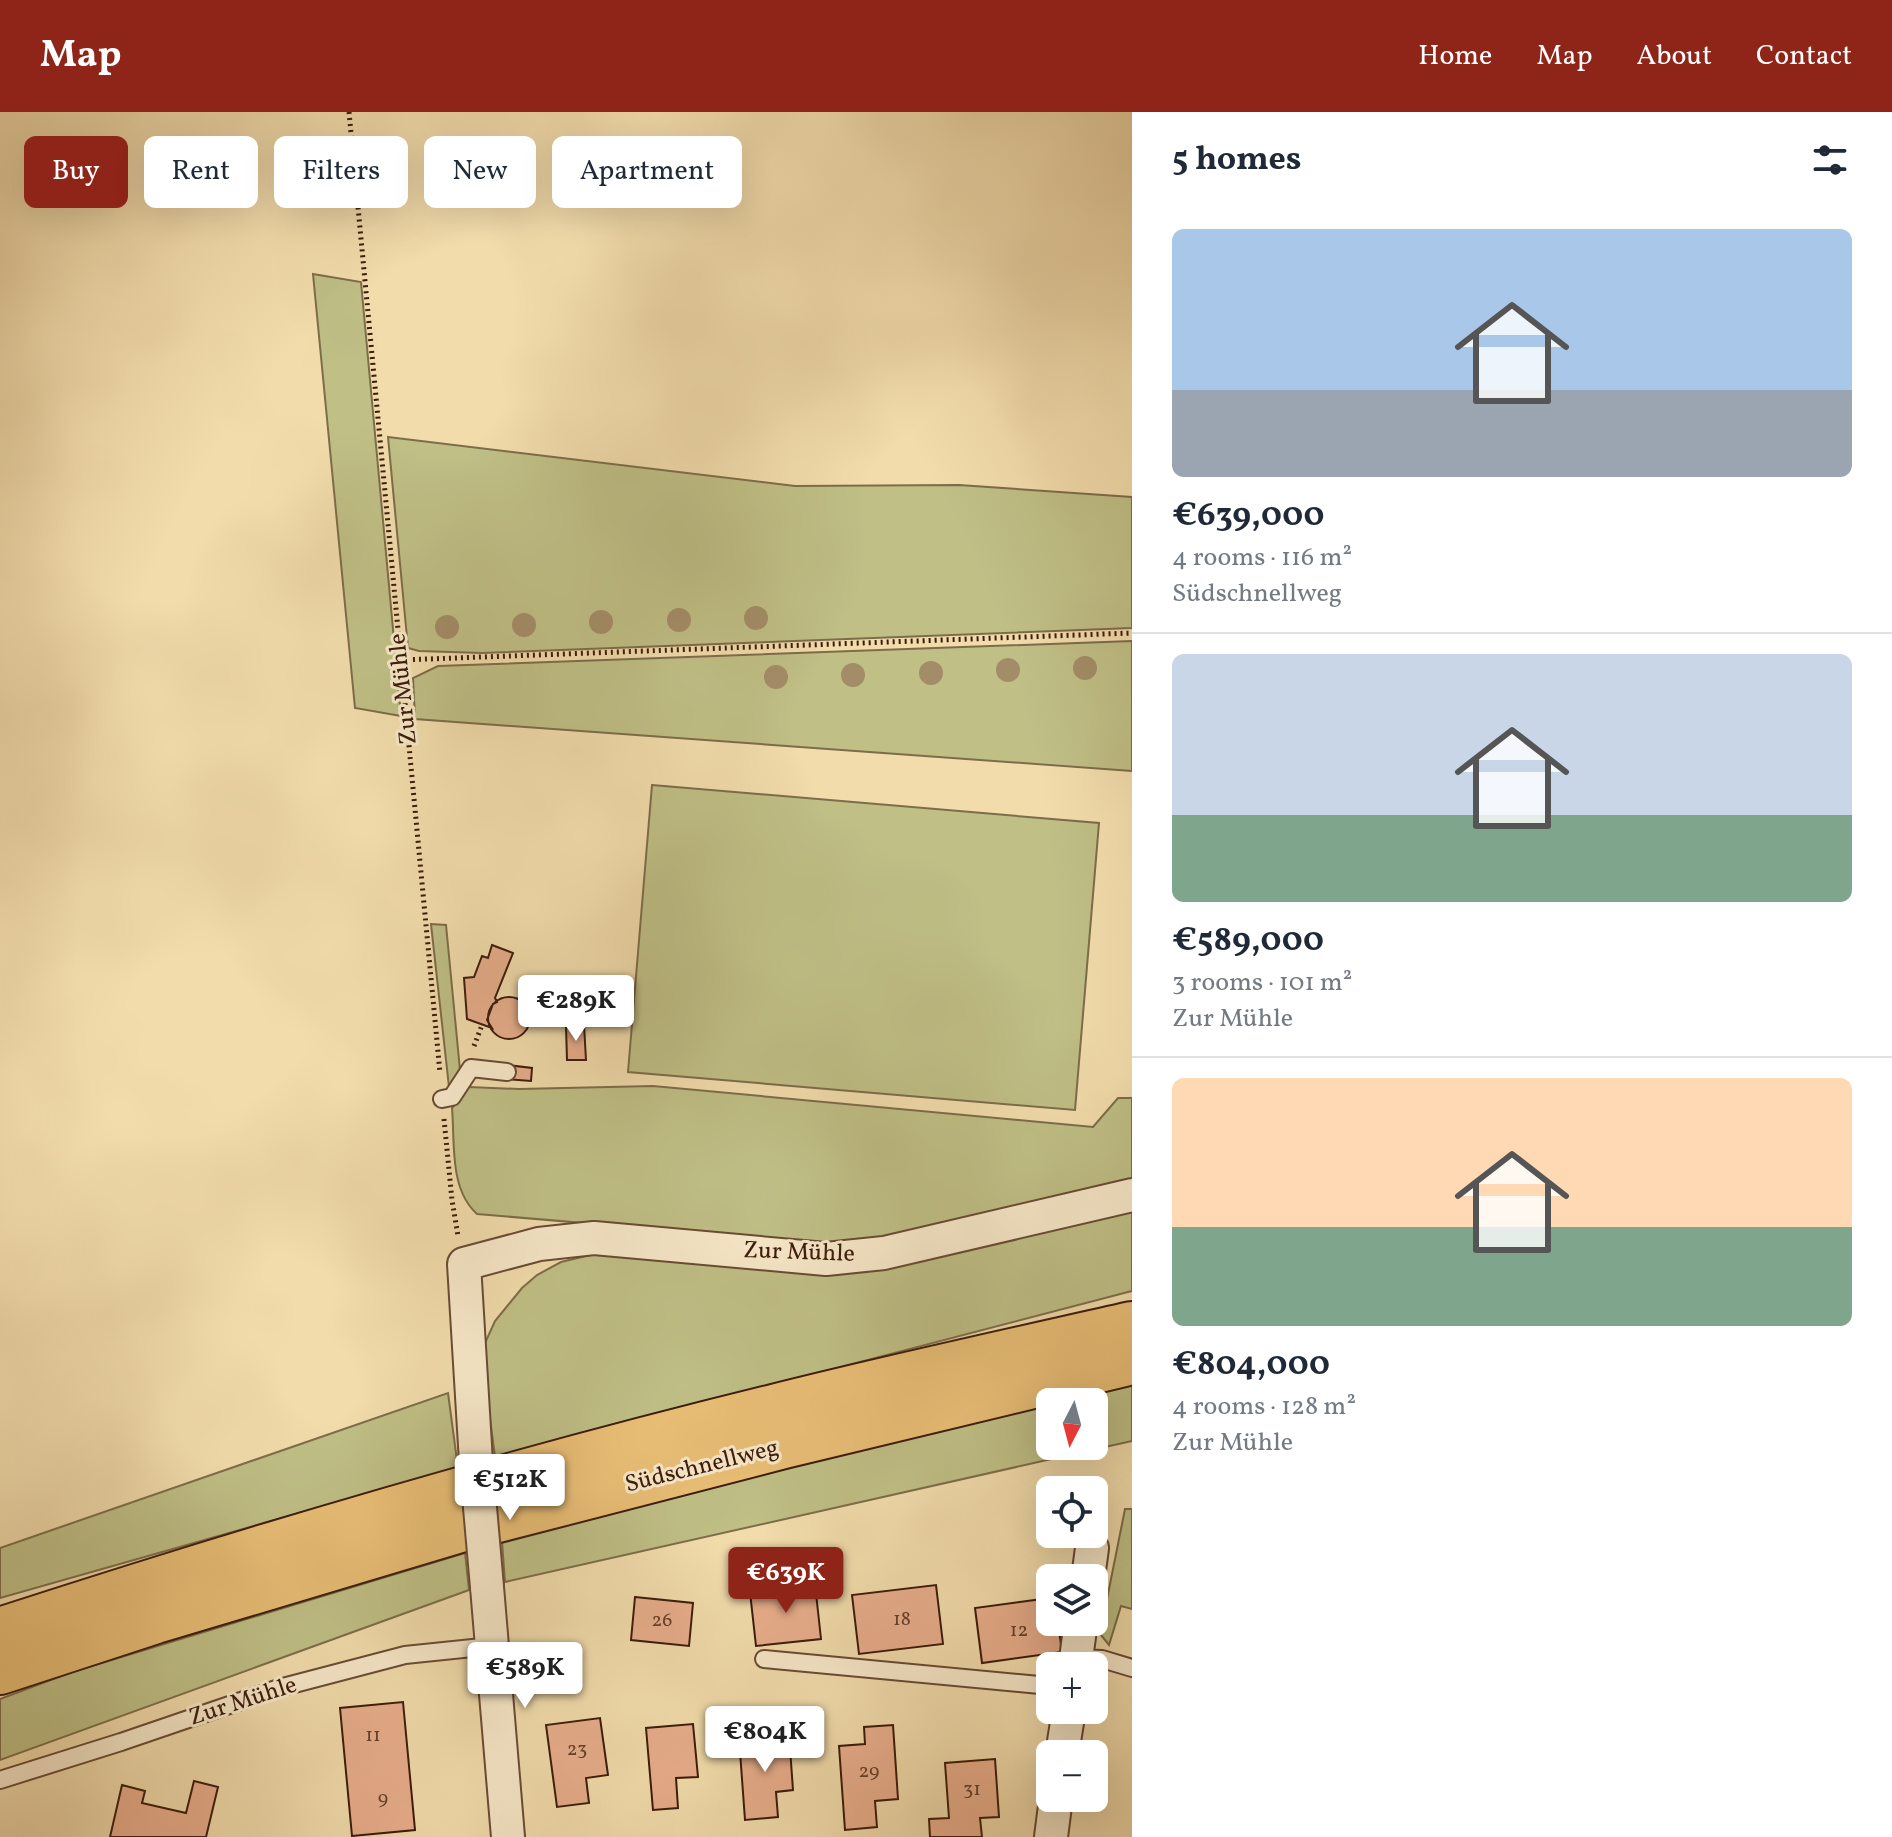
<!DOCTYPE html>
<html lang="en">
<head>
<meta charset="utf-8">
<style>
	:root { --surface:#fff; --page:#f6f6f7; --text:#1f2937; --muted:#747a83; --line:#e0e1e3; --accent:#8f2418 }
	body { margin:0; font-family:Vollkorn,serif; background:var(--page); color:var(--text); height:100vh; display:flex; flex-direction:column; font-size:30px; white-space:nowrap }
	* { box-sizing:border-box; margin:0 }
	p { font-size:26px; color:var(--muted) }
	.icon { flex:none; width:44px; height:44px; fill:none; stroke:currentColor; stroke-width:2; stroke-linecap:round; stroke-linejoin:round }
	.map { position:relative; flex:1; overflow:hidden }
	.sheet { display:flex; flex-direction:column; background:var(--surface); width:760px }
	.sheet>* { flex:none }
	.hud { position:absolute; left:24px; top:24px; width:760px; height:72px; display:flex; gap:16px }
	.needle { width:52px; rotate:186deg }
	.fabs { position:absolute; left:1036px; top:1276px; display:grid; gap:16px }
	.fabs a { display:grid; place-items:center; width:72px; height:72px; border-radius:12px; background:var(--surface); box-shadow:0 8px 32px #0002; font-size:40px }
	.price { position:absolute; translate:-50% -68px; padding:0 18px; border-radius:8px; background:#fff; color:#222; font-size:26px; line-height:52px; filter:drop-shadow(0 2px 4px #0008) }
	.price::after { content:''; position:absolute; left:50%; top:48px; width:24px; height:18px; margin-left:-12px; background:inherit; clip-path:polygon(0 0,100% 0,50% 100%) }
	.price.active { background:var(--accent); color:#fff }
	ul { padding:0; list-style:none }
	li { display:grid; align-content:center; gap:16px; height:424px; padding:0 40px }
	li+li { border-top:2px solid var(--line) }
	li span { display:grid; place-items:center; height:248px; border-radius:12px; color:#555 }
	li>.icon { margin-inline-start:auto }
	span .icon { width:144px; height:144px; fill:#fffc; stroke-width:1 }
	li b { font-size:34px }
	h2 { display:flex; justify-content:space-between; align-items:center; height:96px; padding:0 40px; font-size:34px }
	.chip { padding:0 28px; border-radius:12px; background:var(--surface); box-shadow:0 8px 32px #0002; font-size:28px; line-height:72px }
	.chip.active { background:var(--accent); color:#fff }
	header { display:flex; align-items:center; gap:48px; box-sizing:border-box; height:112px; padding:0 40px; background:var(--accent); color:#fff }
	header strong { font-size:38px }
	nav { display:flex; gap:44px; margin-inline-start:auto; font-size:28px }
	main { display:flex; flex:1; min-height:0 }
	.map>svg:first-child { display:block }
	.green { fill:#bfbf86; stroke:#7d6d49; stroke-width:2; fill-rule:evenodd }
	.building { fill:#e8ae8c; stroke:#3b1b0c; stroke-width:2 }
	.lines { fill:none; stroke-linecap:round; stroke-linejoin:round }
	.service-casing { stroke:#694b34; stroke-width:20 }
	.minor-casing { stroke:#694b34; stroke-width:36 }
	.trunk-casing { stroke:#3b1b0c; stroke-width:48 }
	.path { stroke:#3b1b0c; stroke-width:5; stroke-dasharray:2 4; stroke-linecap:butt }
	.service { stroke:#f7e8c9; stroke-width:16 }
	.minor { stroke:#f7e8c9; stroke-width:32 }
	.trunk { stroke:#e9be76; stroke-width:44 }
	.minor-bridge-casing { stroke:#694b34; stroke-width:36; stroke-linecap:butt }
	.minor-bridge { stroke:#f7e8c9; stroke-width:32 }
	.tree { fill:#a38d68 }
	.labels { text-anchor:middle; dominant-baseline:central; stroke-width:6; stroke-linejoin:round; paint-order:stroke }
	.number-label { font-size:20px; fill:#66402c }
	.street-label { font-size:24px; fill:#3b1b0c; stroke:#f7e8c9 }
</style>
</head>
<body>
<header>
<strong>Map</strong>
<nav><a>Home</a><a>Map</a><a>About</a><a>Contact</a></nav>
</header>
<main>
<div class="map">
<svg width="1132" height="1725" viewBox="0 0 1132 1725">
	<rect width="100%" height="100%" fill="#f2dcac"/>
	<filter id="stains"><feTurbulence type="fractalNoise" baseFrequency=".0025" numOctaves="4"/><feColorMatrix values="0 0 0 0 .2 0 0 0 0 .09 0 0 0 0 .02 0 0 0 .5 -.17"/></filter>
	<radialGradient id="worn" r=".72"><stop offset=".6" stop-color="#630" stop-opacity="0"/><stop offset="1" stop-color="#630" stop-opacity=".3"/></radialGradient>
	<path class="green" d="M313,162L361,170L401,604L355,596Z
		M388,325L795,374L959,373L1132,385V516L482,541L419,539L408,536Z
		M1132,529V659L415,607L413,566L438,554Z
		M652,673L1099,711L1075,998L628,960Z
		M431,812L446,813L460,958L449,975Z
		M653,974L1093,1015L1118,986H1132V1068L887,1128L831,1132L477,1102C449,1077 455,1030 452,996L469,975L519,977Z
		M1132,1095V1179L495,1345L482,1247L485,1231L495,1209L522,1176L537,1163L561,1150L603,1140L849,1159Z
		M1132,1269V1329L505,1470L502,1430L804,1348ZM1050,1290H1094V1334H1050Z
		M448,1281L458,1356L0,1486V1436Z
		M1125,1397H1132V1497L1121,1494L1109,1533L1100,1522Z
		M465,1441L469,1478L0,1648V1587L72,1560Z"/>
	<path class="building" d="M492,833L513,841L495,886L497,890L493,892L487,908L492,916L467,907L464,866L474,865L482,844L488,846Z
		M488 906a21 21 0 1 1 42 0a21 21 0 1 1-42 0Z
		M584,913L586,948H567L566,914Z
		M507,953L532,956L531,969L506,967Z
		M815,1472L821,1527L756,1534L750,1480Z
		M936,1473L943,1532L859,1542L852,1483Z
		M635,1485L693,1491L689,1534L631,1528Z
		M1050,1486V1510H1058L1062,1540L982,1551L975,1496Z
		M403,1590L415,1718L352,1724L340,1596Z
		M600,1606L608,1663L586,1666L589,1691L557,1695L546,1613Z
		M693,1612L698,1665L676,1666L678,1696L653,1698L646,1616Z
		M893,1613L898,1687L875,1689L877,1715L845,1718L839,1634L865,1632L864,1615Z
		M789,1622L793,1678L776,1680L778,1705L745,1708L739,1626Z
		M995,1647L999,1705L980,1706L982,1725H930L929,1707L949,1706L945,1651Z
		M194,1669L218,1675L206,1725H110L122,1673L145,1679L142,1691L186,1701Z"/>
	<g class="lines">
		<g class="service-casing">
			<path id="service" d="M442,987L452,985L471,956L507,960
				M1076,1546L1102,1547L1132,1556
				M764,1547L1050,1574
				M0,1668L121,1630L279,1576L405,1543L492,1534"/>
		</g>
		<g class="minor-casing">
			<path id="minor" d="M476,1350L464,1152L539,1132L594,1126L826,1147L884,1141L1132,1083
				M1088,1466L1092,1436
				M487,1475L508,1725
				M1075,1554L1081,1510
				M1062,1642L1069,1598
				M1051,1725L1056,1686"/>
		</g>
		<g class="trunk-casing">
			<path id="trunk" d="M0,1518C255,1435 512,1359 773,1295C892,1265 1012,1239 1132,1212
				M0,1560L156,1509L467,1416L784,1334L1132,1250"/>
		</g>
		<path class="path" d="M349,0L440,961
			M401,548L1132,521
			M474,934L482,913
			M444,1007L452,1088L458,1124"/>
		<use href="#service" class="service"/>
		<use href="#minor" class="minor"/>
		<use href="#trunk" class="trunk"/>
		<g class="minor-bridge-casing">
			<path id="minor-bridge" d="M476,1350L487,1475"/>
		</g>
		<use href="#minor-bridge" class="minor-bridge"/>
	</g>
	<g class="tree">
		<circle cx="756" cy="506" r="12"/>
		<circle cx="679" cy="508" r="12"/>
		<circle cx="601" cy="510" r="12"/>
		<circle cx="524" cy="513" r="12"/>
		<circle cx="447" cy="515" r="12"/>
		<circle cx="1085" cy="556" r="12"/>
		<circle cx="1008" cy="558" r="12"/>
		<circle cx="931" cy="561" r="12"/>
		<circle cx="853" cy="563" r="12"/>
		<circle cx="776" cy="565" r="12"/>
	</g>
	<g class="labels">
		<g class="number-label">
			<text x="902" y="1508">18</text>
			<text x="662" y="1509">26</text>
			<text x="1019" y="1519">12</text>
			<text x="373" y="1624">11</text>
			<text x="577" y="1638">23</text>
			<text x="869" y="1660">29</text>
			<text x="972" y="1678">31</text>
			<text x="383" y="1687">9</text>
		</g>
		<g class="street-label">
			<text transform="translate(404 577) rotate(-96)">Zur Mühle</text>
			<text transform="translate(799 1141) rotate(2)">Zur Mühle</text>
			<text transform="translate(702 1355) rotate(-14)">Südschnellweg</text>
			<text transform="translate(243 1590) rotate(-18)">Zur Mühle</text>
		</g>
	</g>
	<rect width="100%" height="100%" filter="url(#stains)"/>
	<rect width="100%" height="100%" fill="url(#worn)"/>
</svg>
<div class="fabs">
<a><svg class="needle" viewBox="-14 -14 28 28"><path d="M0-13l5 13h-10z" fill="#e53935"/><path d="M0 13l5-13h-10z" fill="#747a83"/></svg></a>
<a><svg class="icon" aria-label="locate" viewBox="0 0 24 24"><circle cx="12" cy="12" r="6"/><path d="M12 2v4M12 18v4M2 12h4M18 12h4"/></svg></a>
<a><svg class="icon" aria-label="layers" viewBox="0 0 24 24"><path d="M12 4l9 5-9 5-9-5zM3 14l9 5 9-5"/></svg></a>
<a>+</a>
<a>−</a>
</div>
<b class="price" style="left:576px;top:931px">€289K</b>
<b class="price" style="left:510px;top:1410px">€512K</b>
<b class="price active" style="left:786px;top:1503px">€639K</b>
<b class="price" style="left:525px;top:1598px">€589K</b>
<b class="price" style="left:765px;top:1662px">€804K</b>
<div class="hud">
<a class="chip active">Buy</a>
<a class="chip">Rent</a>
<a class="chip">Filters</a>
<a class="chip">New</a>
<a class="chip">Apartment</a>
</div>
</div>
<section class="sheet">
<h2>5 homes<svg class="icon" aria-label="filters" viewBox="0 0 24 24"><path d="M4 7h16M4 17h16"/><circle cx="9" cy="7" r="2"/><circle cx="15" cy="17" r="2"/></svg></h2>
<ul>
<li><span style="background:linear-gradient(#a9c7e8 65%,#9aa5b1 0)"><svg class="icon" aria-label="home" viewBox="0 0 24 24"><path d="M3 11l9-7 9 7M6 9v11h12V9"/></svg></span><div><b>€639,000</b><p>4 rooms · 116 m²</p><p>Südschnellweg</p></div></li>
<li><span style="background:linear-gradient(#c9d6e8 65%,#7fa58c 0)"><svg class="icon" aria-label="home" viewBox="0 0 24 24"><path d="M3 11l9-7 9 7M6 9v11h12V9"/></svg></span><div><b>€589,000</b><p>3 rooms · 101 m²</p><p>Zur Mühle</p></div></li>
<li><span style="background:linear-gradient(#ffd9b3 60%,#7fa58c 0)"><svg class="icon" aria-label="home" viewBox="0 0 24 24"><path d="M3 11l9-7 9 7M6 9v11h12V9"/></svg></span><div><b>€804,000</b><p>4 rooms · 128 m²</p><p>Zur Mühle</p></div></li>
</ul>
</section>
</main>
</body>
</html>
